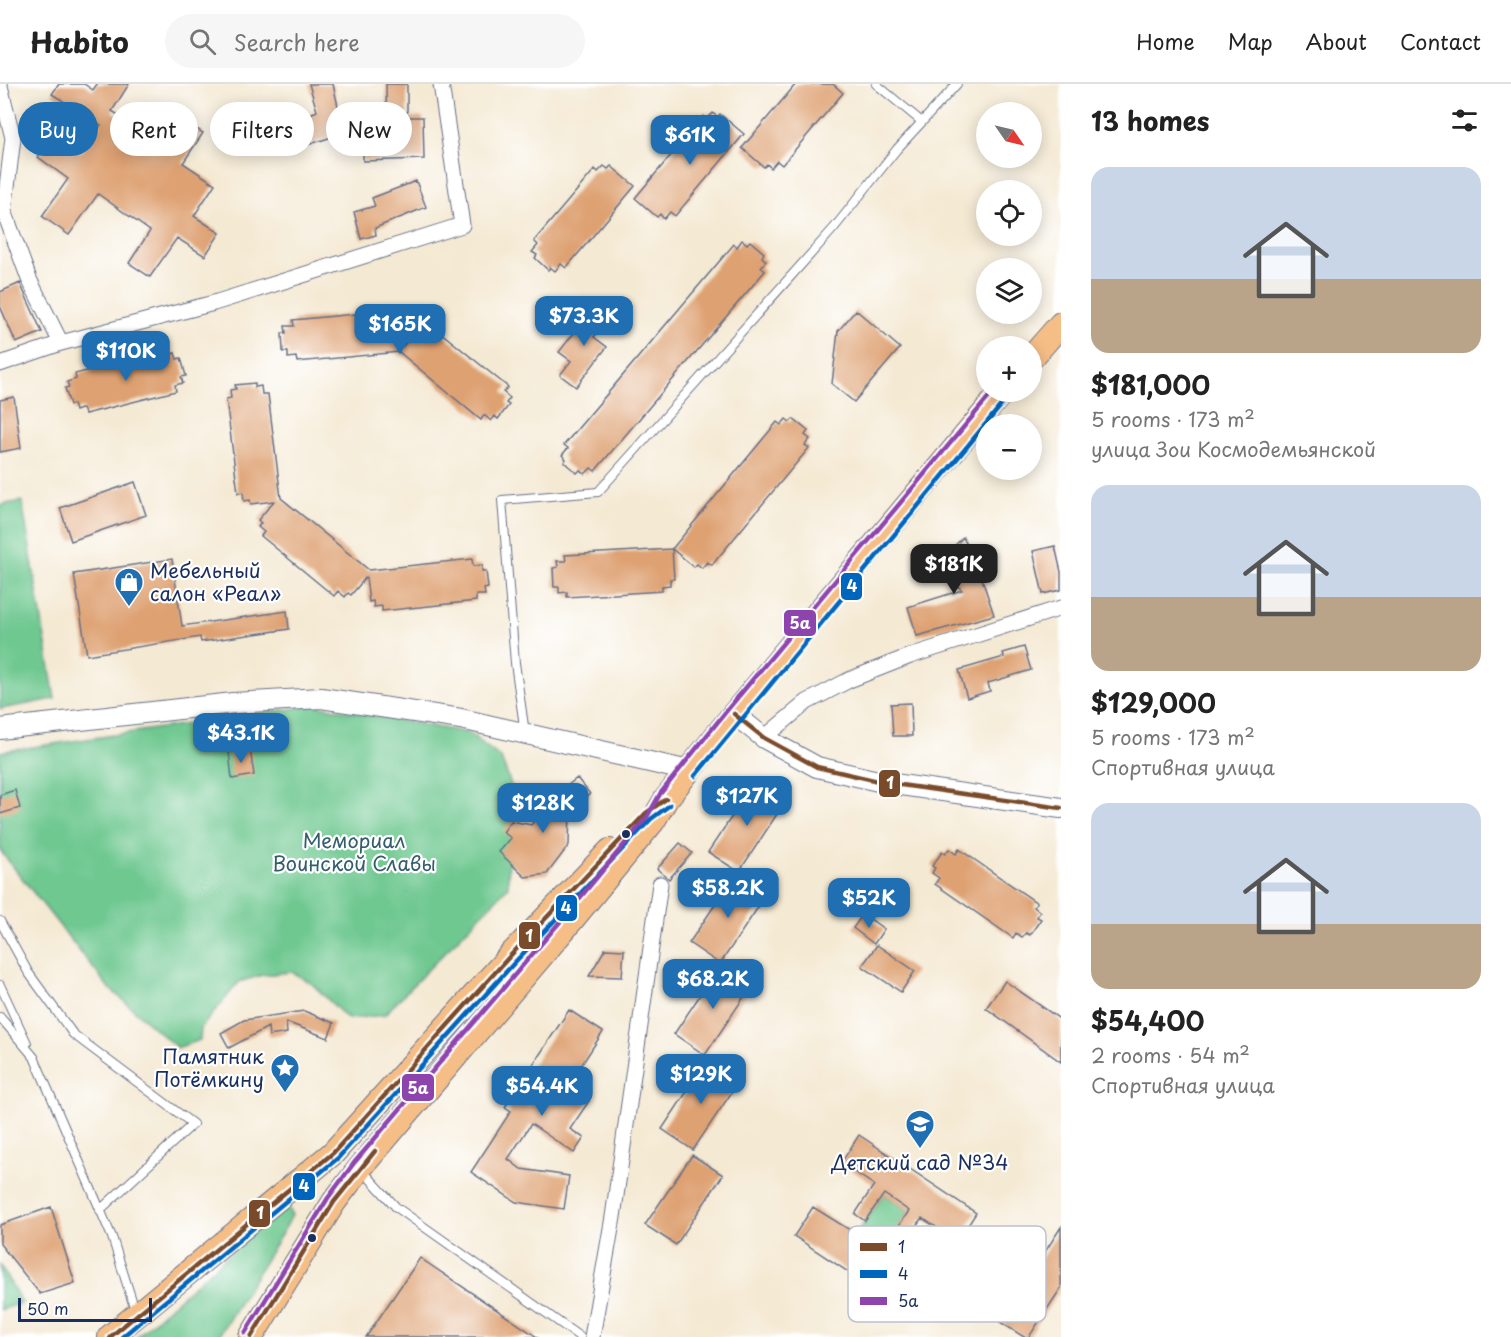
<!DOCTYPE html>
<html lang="en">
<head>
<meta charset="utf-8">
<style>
	:root { --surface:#fff; --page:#f6f6f6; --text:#222; --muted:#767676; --line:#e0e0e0; --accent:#1f6fb2 }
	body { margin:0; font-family:"Playpen Sans",sans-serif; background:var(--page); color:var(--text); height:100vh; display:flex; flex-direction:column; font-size:22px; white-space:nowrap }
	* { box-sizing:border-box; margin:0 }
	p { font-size:20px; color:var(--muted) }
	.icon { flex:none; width:33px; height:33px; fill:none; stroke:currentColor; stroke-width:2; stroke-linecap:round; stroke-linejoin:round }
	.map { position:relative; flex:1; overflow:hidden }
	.drawer { display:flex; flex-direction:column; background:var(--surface); width:450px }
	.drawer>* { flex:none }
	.top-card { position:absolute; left:18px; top:18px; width:570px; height:54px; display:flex; gap:12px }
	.needle { width:39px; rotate:124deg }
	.controls { position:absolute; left:976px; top:18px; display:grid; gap:12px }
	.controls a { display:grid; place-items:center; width:66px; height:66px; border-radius:50%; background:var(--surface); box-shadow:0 3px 15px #0003; font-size:30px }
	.scale { position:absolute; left:18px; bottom:15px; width:134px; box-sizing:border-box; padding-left:6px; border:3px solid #1b2f5e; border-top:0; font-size:16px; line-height:21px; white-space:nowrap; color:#1b2f5e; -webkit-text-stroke:4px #fff; paint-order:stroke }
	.price { position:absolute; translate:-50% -51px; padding:0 14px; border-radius:12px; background:var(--accent); color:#fff; font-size:20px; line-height:39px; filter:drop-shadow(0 2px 3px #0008) }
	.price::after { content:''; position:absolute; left:50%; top:36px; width:18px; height:14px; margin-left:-9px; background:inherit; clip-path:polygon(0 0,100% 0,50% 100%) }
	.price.selected { background:#222; color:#fff }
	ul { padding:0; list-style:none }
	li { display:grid; align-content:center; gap:12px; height:318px; padding:0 30px }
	li span { display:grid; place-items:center; height:186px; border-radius:18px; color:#555 }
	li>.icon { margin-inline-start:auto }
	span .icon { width:108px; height:108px; fill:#fffc; stroke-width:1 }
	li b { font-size:26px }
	h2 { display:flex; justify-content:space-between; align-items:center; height:72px; padding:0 30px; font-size:26px }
	.tag { padding:0 21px; border-radius:27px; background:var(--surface); box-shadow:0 3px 15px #0003; font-size:21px; line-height:54px }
	.tag.selected { background:var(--accent); color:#fff }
	header { display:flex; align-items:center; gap:36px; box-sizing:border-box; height:84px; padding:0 30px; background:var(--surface); border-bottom:2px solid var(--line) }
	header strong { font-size:28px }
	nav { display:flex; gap:33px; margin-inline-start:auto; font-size:21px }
	.search { width:420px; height:54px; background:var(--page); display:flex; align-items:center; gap:15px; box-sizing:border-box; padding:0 21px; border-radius:33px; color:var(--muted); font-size:22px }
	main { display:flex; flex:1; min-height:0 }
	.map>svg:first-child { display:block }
	.green { fill:#6ec890; stroke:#447c77; stroke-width:1.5 }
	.building { fill:#dea172 }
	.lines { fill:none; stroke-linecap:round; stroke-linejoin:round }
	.service-casing { stroke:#677087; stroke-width:10 }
	.minor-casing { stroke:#677087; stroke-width:17 }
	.tertiary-casing { stroke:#677087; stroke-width:22 }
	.primary-casing { stroke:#677087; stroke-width:26 }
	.service { stroke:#fff; stroke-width:8 }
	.minor { stroke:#fff; stroke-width:15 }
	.tertiary { stroke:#fff; stroke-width:20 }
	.primary { stroke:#f6be87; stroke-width:24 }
	.bus-1-casing { stroke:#fff; stroke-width:9 }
	.bus-2-casing { stroke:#fff; stroke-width:9 }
	.bus-3-casing { stroke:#fff; stroke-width:9 }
	.bus-1 { stroke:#7a4b2a; stroke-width:4.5 }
	.bus-2 { stroke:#0065bd; stroke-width:4.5 }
	.bus-3 { stroke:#8e44ad; stroke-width:4.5 }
	.bus-dot { fill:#1b2f5e; stroke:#fff; stroke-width:2 }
	.labels { text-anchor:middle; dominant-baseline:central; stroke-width:4.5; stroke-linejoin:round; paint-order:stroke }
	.poi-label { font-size:20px; fill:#1b2f5e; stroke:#fff; text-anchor:start }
	.park-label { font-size:20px; fill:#345d6d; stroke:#fff }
	.key { fill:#fff; stroke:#bbc1cf; stroke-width:1.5 }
	.key-label { font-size:16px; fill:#1b2f5e }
	.line-badge { stroke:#fff; stroke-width:2 }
	.badge-label { font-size:16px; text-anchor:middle; font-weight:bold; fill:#fff }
</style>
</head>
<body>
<header>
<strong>Habito</strong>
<div class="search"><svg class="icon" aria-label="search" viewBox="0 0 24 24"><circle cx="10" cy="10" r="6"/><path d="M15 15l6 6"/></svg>Search here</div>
<nav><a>Home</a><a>Map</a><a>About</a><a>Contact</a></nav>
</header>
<main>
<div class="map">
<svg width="1061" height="1253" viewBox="0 0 1061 1253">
	<rect width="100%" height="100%" fill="#fff"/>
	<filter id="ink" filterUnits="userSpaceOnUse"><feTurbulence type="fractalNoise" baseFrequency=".0167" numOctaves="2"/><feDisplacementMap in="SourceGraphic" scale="12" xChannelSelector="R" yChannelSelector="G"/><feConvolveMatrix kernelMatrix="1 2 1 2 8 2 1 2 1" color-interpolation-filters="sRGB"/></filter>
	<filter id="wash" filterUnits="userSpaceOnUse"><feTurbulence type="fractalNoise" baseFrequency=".008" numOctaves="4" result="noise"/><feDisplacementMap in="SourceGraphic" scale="24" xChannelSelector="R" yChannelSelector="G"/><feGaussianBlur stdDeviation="1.35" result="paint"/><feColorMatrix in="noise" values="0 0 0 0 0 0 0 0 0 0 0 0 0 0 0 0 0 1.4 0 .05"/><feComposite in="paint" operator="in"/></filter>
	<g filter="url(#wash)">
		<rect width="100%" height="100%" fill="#f4e9d3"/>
		<path class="green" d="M22,417L55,615L0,625V421Z
			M315,621L469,649L501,674L520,725L509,766L508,803L384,931L348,935L311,899L292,888L262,891L239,898L201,944L200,956L177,964L108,903L3,770L0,765V668Z
			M884,1110L909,1127L882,1166L857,1149Z
			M288,1122L292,1131L287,1141L218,1253H136L273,1131Z
			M0,1181L22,1219L0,1226Z"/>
		<g id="blocks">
			<path class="building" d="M59,0H84L93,6L97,0H129L112,27L169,64L186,38L203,49L183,79L215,100L194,132L220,149L205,172L177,154L150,193L129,179L150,147L98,110L69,151L42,132L68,95L38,73L55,50L81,68L101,41L52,10Z
				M309,0H333L344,49L289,67L280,43L317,27Z
				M386,0H407V33H423L424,75L363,77V60L387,59Z
				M796,0H833L843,9L782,81L777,77L771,84L767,80L764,83L742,64Z
				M713,29L717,33L720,30L744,50L675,132L670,128L664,135L660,130L657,133L635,114L704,32L707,35Z
				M604,82L608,85L611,82L635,102L566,184L561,180L555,187L550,183L548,186L535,174L537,171L532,168L538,161L534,157L595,85L598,88Z
				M416,97L426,123L375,144L376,151L361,155L354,128L375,122L372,114Z
				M742,156L747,160L750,157L764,169L762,173L766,177L761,183L765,187L595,387L591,384L585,390L580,386L577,389L564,378L566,375L562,371L568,364L564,361L734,160L737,163Z
				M20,199L42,248L16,259L0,222V208Z
				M595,222L609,233L594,253L607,263L576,303L560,291L571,277L559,268Z
				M856,226L900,264L854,318L832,300L838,247Z
				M387,227V234L397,233V239H401L403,262L417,245L421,248L425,243L431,248L435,244L508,303L503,308L510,314L506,319L509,321L498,335L495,332L491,337L484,331L481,336L399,268L297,278L296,273L288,274V268H283L282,249H286L285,242H294L293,236Z
				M166,266L167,271L175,269L177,275L181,274L186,292L181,293L183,299L175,301L176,307L85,330L83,324L75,327L73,320L70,321L65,304L69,303L67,298L76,295L75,290Z
				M255,299V303L261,302L262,310H268L281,414L369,486L472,475L473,482L482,481V487H486L488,504L484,505L485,511H476V517L382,527V522L374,523L373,517L369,518L366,493L351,511L348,509L345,513L338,507L334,512L261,452L264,448L258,443L261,439L258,436L274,417L251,420L250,416L244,417L243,408L238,409L226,315L231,314L230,306L236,305L235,301Z
				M14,313L21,364L0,368V316Z
				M786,335L790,338L793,335L808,347L805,351L810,355L805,361L809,364L712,481L707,478L702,484L697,480L694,483L672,465L674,495H670V501L662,502V507L567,513V508L559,509V503H554L553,484L558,483L557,477H566L565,471L672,465L777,338L781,341Z
				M135,398L146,431L71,457L60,424Z
				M963,453L981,492L994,531L917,552L908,523L962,506L935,482Z
				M1055,462L1061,488V506L1043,510L1033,467Z
				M172,475L182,542L287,527L289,545L201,558L200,553L87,571L74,490Z
				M1024,563L1031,586L988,599L990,607L967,614L959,586L1004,573L1003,569Z
				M911,619L912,652H893L891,620Z
				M250,665L254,691L232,695L229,668Z
				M577,694L590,710L570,725L569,761L547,790L525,793L499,768L511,754L503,748L511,737L531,741L553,713Z
				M755,698L785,718L739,788L708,768Z
				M15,706L20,724L0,730V711Z
				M680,759L692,769L669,795L657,785Z
				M949,765L956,770L959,765L1037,819L1034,823L1040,828L1037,833L1041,835L1030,851L1026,849L1022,853L1016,849L1013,854L935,800L939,794L932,789L935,784L932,782L942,768L945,770Z
				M736,790L767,810L720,880L689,859Z
				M863,830L884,845L874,860L853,844Z
				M877,861L915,887L901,908L862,882Z
				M605,865L624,866L622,893L589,892Z
				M721,880L752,901L705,971L674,950Z
				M1005,897L1061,936V978L986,924Z
				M569,926L603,948L567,1003L589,1017L570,1045L584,1054L574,1069L531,1040L508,1075L521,1085L569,1092L564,1125L516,1118L471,1088L511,1027L505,1023Z
				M304,927L334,939L328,954L286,938L287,949L269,952L268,943L229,964L221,949L244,936Z
				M708,976L740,996L693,1066L662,1045Z
				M859,1051L976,1129L958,1157L922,1134L894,1177L929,1200L910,1229L794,1152L813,1123L882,1166L909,1127L884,1110L865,1137L855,1130L874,1101L841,1079Z
				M692,1071L723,1091L676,1161L645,1141Z
				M51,1123L75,1199L40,1210L0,1160V1141Z
				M1061,1143V1204L1029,1253H1024L1000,1238Z
				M420,1174L537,1253H366Z"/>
		</g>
	</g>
	<g filter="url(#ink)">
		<use href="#blocks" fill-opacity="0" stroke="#677087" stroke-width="1.5"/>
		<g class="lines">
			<g class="service-casing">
				<path id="service" d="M876,0L922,38
					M525,649L515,579L502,416L598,408L834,144L897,65L957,0
					M0,837L28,888L73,950L193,1040L100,1126
					M0,901L27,959
					M0,933L34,973L112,1153L135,1226
					M363,1087L396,1123L580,1253"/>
			</g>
			<g class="minor-casing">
				<path id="minor" d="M0,2L13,54L4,127L29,195L61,259
					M0,280L61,259L214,219L462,141L441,0
					M764,654L807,618L849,596L910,572L1061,524
					M592,1253L613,1133L660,800"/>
			</g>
			<g class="tertiary-casing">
				<path id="tertiary" d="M734,630L764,654L817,683L887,699L1061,724
					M0,645L233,619L321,614L461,635L689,687"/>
			</g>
			<g class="primary-casing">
				<path id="primary" d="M1032,273L1061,240
					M110,1253L333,1069L509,873L610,767
					M251,1253L334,1118L360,1084L565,844L653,737L666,715L734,630L1002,308"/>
			</g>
			<use href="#service" class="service"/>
			<use href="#minor" class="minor"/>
			<use href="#tertiary" class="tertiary"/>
			<use href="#primary" class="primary"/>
			<g class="bus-1-casing">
				<path id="bus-1" d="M734,630L764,654L817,683L887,699L1061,724
					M110,1253L333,1069L509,873L646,729L666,715
					M251,1253L334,1118L375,1067"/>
			</g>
			<g class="bus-2-casing">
				<path id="bus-2" d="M695,692L1008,313
					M122,1253L338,1074L515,878L651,735L670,721"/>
			</g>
			<g class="bus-3-casing">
				<path id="bus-3" d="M245,1249L328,1114L354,1079L559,839L647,733L660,710L728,625L993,308"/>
			</g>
			<use href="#bus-1" class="bus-1"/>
			<use href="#bus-2" class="bus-2"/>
			<use href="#bus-3" class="bus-3"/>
		</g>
	</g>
	<defs>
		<g id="shop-pin" transform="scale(1.5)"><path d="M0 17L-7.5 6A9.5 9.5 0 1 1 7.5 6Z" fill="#1f6fb2" stroke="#fff"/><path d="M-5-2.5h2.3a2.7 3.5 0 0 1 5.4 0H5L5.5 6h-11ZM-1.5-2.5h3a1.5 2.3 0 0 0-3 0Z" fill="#fff"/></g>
		<g id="sight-pin" transform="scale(1.5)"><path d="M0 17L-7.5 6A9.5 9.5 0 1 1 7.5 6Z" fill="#1f6fb2" stroke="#fff"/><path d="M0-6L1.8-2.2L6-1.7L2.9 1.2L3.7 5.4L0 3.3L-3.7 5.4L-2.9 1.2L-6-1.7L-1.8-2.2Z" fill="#fff"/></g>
		<g id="school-pin" transform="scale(1.5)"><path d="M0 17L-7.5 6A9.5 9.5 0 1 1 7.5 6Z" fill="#1f6fb2" stroke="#fff"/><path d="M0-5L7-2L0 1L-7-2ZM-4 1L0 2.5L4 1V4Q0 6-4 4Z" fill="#fff"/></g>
	</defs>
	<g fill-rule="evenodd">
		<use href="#shop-pin" x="129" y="498"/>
		<use href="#sight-pin" x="285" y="984"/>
		<use href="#school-pin" x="920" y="1040"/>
	</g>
	<g class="bus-dot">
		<circle cx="626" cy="750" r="5"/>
		<circle cx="312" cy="1154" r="5"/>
	</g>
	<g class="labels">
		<g class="poi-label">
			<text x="150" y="486">Мебельный<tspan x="150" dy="23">салон «Реал»</tspan></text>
			<text x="264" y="972" text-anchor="end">Памятник<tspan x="264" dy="23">Потёмкину</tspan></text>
			<text x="920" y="1078" text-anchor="middle">Детский сад №34</text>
		</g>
		<g class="park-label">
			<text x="354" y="756">Мемориал<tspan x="354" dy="23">Воинской Славы</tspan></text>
		</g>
	</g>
	<rect x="848" y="1142" width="198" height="96" rx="9" class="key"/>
	<rect x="860" y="1159" width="27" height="8" fill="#7a4b2a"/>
	<rect x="860" y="1186" width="27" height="8" fill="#0065bd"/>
	<rect x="860" y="1213" width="27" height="8" fill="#8e44ad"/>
	<g class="key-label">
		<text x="898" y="1169">1</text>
		<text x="898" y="1196">4</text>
		<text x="898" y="1223">5а</text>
	</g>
	<g class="line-badge">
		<rect x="840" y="488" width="23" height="29" rx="6" fill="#0065bd"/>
		<rect x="783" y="525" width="34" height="28" rx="6" fill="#8e44ad"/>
		<rect x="878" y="685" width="23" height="29" rx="6" fill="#7a4b2a"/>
		<rect x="555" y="810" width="23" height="28" rx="6" fill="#0065bd"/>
		<rect x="518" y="837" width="23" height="29" rx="6" fill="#7a4b2a"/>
		<rect x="401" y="989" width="34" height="29" rx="6" fill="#8e44ad"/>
		<rect x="292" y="1088" width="24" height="29" rx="6" fill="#0065bd"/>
		<rect x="248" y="1115" width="23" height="29" rx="6" fill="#7a4b2a"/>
	</g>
	<g class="badge-label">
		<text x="852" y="508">4</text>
		<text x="800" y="545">5а</text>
		<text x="890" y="705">1</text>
		<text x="566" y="830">4</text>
		<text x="529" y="858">1</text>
		<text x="418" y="1010">5а</text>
		<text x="304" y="1108">4</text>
		<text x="260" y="1135">1</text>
	</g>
</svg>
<div class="controls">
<a><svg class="needle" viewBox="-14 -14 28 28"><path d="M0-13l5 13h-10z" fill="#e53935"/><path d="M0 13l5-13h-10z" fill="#767676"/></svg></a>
<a><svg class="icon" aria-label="locate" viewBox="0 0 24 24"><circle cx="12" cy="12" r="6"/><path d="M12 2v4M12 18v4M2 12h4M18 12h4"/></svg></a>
<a><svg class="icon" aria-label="layers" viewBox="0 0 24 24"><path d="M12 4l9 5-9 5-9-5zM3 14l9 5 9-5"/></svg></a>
<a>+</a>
<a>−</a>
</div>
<div class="scale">50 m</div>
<b class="price" style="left:690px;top:82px">$61K</b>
<b class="price" style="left:584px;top:263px">$73.3K</b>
<b class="price" style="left:400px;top:271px">$165K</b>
<b class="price" style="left:126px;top:298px">$110K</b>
<b class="price selected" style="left:954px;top:511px">$181K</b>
<b class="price" style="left:241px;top:680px">$43.1K</b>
<b class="price" style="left:747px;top:743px">$127K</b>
<b class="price" style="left:543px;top:750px">$128K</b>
<b class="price" style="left:728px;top:835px">$58.2K</b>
<b class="price" style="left:869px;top:845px">$52K</b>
<b class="price" style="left:713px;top:926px">$68.2K</b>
<b class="price" style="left:701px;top:1021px">$129K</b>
<b class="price" style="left:542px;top:1033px">$54.4K</b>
<div class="top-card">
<a class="tag selected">Buy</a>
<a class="tag">Rent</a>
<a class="tag">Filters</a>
<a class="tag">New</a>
</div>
</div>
<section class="drawer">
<h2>13 homes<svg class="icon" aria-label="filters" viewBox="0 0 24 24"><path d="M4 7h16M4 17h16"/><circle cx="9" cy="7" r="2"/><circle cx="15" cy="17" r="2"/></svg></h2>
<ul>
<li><span style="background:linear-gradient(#c9d6e8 60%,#b9a48a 0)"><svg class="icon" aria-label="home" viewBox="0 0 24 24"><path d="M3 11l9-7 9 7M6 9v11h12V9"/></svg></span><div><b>$181,000</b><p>5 rooms · 173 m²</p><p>улица Зои Космодемьянской</p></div></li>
<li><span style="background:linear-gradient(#c9d6e8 60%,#b9a48a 0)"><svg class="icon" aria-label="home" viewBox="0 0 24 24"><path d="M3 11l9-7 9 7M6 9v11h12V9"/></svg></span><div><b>$129,000</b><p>5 rooms · 173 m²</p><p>Спортивная улица</p></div></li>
<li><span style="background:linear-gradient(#c9d6e8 65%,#b9a48a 0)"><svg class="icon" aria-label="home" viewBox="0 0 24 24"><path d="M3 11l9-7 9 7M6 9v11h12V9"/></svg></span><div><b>$54,400</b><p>2 rooms · 54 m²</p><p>Спортивная улица</p></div></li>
</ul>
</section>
</main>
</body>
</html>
